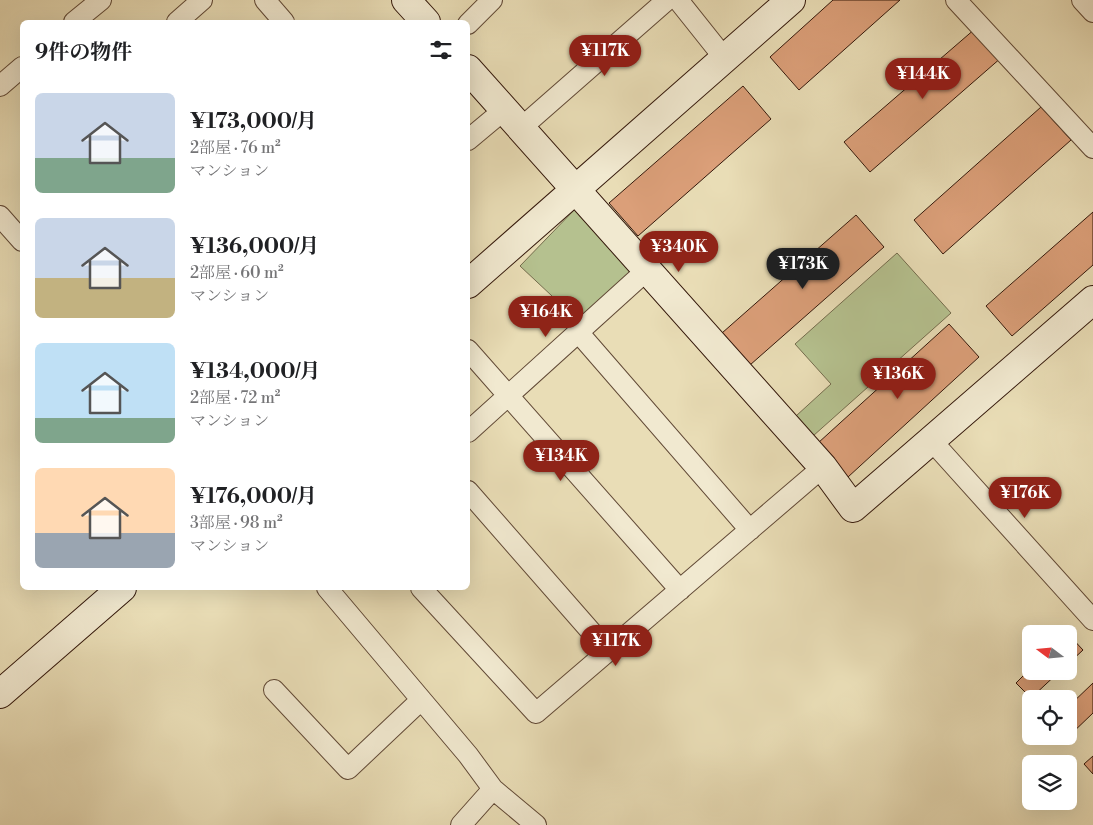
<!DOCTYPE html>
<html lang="ja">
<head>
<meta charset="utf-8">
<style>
	:root { --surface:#fff; --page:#f2f2f2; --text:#202124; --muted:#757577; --accent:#8f2418 }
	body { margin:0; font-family:"Libre Bodoni","Noto Serif JP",serif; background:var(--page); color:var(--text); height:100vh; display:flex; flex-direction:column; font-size:19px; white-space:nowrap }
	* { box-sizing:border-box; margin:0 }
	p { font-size:16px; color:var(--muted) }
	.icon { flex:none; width:28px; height:28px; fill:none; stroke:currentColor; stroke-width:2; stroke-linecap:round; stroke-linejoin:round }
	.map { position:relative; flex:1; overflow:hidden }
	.side { position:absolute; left:20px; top:20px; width:450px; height:570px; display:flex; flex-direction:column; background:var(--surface); border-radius:8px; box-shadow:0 5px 20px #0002 }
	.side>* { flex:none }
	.needle { width:32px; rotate:286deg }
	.controls { position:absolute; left:1022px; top:625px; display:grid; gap:10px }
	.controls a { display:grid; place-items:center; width:55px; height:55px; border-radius:8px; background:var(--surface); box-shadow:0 5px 20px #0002; font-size:25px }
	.price { position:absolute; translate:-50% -42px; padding:0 11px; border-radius:18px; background:var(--accent); color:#fff; font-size:16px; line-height:32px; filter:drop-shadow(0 1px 2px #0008) }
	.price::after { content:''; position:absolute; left:50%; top:30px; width:15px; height:11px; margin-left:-8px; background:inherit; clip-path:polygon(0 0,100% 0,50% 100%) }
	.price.on { background:#222; color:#fff }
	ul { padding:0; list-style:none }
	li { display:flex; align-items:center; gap:15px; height:125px; padding:0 15px }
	li span { display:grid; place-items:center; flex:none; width:140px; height:100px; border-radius:8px; color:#555 }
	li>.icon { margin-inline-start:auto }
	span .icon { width:60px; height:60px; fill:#fffc; stroke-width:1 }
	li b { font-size:21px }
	h2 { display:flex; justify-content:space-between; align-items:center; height:60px; padding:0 15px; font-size:21px }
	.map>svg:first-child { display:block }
	.green { fill:#b5c18f; stroke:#746c4d }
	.building { fill:#db9f79; stroke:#34180b }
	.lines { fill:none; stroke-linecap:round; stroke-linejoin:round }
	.street-casing { stroke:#614936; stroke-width:22 }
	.secondary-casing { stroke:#34180b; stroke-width:30 }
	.street { stroke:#f1e9d0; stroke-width:20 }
	.secondary { stroke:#f1e9d0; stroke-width:28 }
</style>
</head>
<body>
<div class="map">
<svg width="1093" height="825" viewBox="0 0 1093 825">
	<rect width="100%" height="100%" fill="#e9ddb6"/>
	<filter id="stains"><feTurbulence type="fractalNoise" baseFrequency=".004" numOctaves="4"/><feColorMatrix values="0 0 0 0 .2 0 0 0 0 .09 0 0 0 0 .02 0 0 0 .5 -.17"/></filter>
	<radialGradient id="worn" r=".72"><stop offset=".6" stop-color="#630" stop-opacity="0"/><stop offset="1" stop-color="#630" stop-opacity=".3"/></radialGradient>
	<path class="green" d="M578,206L639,269L579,325L552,296L520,266Z
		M897,253L951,313L813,436L796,416L831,384L795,344Z"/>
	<path class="building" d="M833,0H900L799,90L770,57Z
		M976,28L1002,57L870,172L844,142Z
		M743,86L771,119L638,236L609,203Z
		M1041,107L1071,140L943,254L914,220Z
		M1093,212V265L1012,336L986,306Z
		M856,215L884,247L750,365L722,333Z
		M949,324L979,357L848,477L818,443Z
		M1069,635L1083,650L1069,663Z
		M1031,668V671H1060L1031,698L1016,683Z
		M1093,683V713L1069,736V706Z
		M1093,756V774L1084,764Z"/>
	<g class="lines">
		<g class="street-casing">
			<path id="street" d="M265,0L284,22
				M678,0L725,59
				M956,0L1093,148
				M1082,0L1093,12
				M74,22L101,0
				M177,22L202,0
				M468,24L492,0
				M0,86L22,67
				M521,128L667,0
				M468,140L504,110
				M0,216L22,241
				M578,332L750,530
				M468,350L680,590
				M468,432L647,270
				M931,440L1093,620
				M468,491L608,651
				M327,588L468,755L493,789L536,825
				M421,588L536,713L823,467
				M274,690L348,769L421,700
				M461,825L493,789"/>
		</g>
		<g class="secondary-casing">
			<path id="secondary" d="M406,0L426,22
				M468,69L823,467L853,508L1093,300
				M468,284L791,0
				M0,694L122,588"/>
		</g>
		<use href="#street" class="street"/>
		<use href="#secondary" class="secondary"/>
	</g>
	<rect width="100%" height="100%" filter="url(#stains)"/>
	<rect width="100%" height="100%" fill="url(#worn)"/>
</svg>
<div class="controls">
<a><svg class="needle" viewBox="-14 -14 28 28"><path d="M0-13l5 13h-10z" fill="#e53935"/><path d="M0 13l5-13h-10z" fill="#757577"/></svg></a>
<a><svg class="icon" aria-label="locate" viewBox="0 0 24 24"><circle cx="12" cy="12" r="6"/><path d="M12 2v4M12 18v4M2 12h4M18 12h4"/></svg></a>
<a><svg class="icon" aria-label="layers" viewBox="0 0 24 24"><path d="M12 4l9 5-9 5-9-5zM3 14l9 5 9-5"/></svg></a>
</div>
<b class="price" style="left:605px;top:77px">¥117K</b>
<b class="price" style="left:923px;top:100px">¥144K</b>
<b class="price" style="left:679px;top:273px">¥340K</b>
<b class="price on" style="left:803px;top:290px">¥173K</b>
<b class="price" style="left:546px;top:338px">¥164K</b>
<b class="price" style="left:898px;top:400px">¥136K</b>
<b class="price" style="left:561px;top:482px">¥134K</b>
<b class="price" style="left:1025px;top:519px">¥176K</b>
<b class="price" style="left:616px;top:667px">¥117K</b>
<section class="side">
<h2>9件の物件<svg class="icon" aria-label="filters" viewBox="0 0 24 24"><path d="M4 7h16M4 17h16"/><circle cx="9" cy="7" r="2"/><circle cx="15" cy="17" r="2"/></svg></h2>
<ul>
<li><span style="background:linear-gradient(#c9d6e8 65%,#7fa58c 0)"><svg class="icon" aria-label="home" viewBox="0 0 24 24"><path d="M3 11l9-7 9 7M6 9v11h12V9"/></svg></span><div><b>¥173,000/月</b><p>2部屋 · 76 m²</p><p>マンション</p></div></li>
<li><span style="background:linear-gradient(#c9d6e8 60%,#c2b280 0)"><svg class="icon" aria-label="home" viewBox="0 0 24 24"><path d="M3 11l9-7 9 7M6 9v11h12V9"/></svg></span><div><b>¥136,000/月</b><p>2部屋 · 60 m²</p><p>マンション</p></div></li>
<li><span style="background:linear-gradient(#bfe0f5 75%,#7fa58c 0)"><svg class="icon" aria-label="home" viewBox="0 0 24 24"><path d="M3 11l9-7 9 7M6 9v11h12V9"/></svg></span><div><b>¥134,000/月</b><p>2部屋 · 72 m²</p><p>マンション</p></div></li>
<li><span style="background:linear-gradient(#ffd9b3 65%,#9aa5b1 0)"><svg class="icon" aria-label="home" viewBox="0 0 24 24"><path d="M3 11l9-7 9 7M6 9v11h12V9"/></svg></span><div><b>¥176,000/月</b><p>3部屋 · 98 m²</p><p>マンション</p></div></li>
</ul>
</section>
</div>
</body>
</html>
